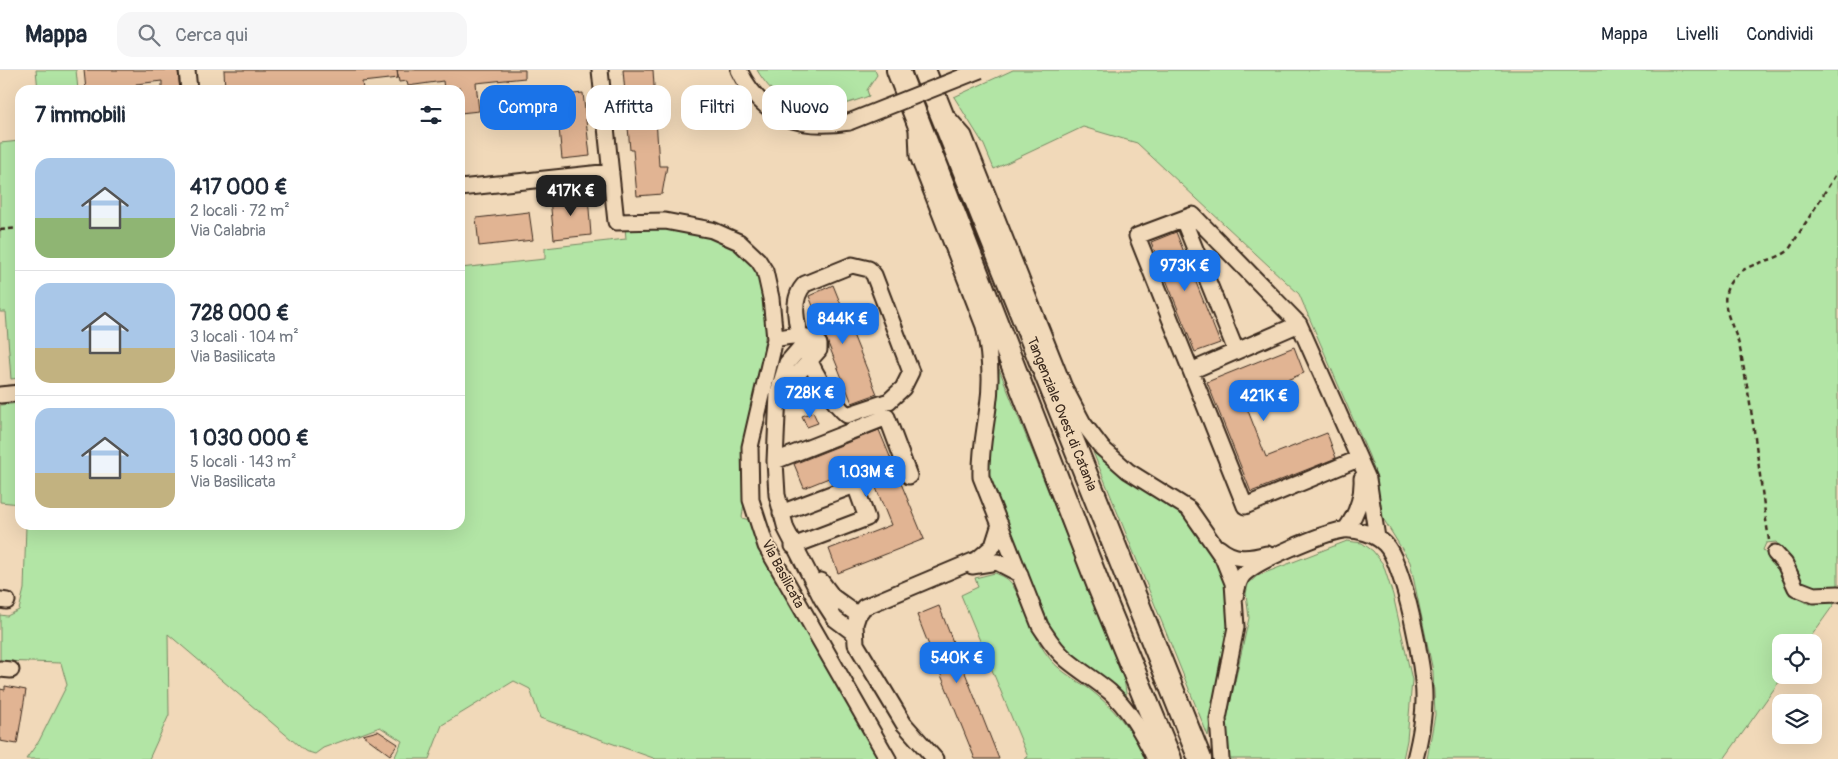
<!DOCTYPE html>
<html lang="it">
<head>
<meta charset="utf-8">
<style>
	:root { --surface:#fff; --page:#f6f6f7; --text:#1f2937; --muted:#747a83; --line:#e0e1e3; --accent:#1a73e8 }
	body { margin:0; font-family:Pangolin,sans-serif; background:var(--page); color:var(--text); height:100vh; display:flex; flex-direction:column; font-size:19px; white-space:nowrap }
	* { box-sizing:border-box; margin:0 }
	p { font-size:16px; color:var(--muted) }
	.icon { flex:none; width:28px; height:28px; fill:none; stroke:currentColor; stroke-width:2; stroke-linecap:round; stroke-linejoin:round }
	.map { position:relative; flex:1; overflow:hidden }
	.side { position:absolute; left:15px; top:15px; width:450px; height:445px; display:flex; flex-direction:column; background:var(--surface); border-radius:15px; box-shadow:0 5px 20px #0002 }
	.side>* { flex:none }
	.banner { position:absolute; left:480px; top:15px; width:475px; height:45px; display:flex; gap:10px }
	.controls { position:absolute; left:1772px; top:564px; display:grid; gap:10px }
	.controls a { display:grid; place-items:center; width:50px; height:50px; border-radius:10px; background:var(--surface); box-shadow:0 5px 20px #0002; font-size:25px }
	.price { position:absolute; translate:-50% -42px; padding:0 11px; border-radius:10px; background:var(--accent); color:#fff; font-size:16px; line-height:32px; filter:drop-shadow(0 1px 2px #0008) }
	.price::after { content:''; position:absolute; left:50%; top:30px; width:15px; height:11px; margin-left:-8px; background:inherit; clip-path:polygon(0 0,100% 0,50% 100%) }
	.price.selected { background:#222; color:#fff }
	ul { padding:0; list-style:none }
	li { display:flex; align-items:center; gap:15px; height:125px; padding:0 20px }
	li+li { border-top:1px solid var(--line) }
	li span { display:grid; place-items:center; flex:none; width:140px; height:100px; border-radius:15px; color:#555 }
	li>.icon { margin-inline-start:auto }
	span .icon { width:60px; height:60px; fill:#fffc; stroke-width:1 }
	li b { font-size:21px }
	h2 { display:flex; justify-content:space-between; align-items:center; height:60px; padding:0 20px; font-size:21px }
	.pill { padding:0 18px; border-radius:15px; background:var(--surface); box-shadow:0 5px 20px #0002; font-size:18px; line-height:45px }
	.pill.selected { background:var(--accent); color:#fff }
	header { display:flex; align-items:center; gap:30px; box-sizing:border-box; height:70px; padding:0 25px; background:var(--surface); border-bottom:1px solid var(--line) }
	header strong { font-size:24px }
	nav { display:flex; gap:28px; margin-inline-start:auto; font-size:18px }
	.search { width:350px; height:45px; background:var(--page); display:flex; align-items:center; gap:12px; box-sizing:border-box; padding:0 18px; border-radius:15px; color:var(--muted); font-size:19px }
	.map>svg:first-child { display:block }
	.green { fill:#b2e5a5; stroke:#768862 }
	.building { fill:#e1b493; stroke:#3b2a1e }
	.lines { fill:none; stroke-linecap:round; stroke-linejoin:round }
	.minor-casing { stroke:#3b2a1e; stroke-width:19 }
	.highway-casing { stroke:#3b2a1e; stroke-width:26 }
	.path { stroke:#3b2a1e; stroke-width:2.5; stroke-dasharray:5 4; stroke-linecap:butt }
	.minor { stroke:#f1d9b9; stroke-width:15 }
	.highway { stroke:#f1d9b9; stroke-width:22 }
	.minor-bridge-casing { stroke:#3b2a1e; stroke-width:19; stroke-linecap:butt }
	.minor-bridge { stroke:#f1d9b9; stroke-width:15 }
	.labels { text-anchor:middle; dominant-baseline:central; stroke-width:4; stroke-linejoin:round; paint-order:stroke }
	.street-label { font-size:14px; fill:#3b2a1e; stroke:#f1d9b9 }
</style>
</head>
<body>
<header>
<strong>Mappa</strong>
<div class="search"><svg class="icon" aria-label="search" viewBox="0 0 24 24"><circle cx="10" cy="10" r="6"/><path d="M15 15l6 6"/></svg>Cerca qui</div>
<nav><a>Mappa</a><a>Livelli</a><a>Condividi</a></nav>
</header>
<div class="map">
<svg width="1838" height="689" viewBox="0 0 1838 689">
	<rect width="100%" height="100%" fill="#f1d9b9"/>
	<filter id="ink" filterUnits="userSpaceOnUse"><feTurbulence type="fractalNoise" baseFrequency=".02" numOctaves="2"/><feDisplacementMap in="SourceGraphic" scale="10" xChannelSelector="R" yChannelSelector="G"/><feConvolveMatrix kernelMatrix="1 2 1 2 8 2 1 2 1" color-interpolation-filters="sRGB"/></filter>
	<g filter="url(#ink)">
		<path class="green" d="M36,0H76L78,20H38Z
			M757,0H875L877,5L867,20L869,26C822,43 787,50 757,0Z
			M1013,0H1838V518C1822,518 1807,522 1797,507L1798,501L1776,472L1766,473L1763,480L1778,497L1798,528L1809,534L1837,530L1807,572H1781V605H1784L1724,689H1427L1435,645L1433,601L1410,492L1381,445L1376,405L1369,386L1299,224L1137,73L1083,57L994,99L984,75L954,27Z
			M20,71V308L11,309L6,242H0V73Z
			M625,157C665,158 729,158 754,195C766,212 765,239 766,259L742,448L750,450L882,689H656L540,648L530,619L514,611L442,655L429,689H394L402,671L380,657L323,678L315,684L305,681L168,564L169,645L149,689H26L39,671L67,615L61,593L0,591V545L7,546L19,540L24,519L26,455H460V198L545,189V178L626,169Z
			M999,299L1124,609L1127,629C1109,611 1088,599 1069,583C1060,575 1055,563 1049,554L992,416L988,396V384L997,336Z
			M20,333V434L0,432V335Z
			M1093,382C1105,391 1117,401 1129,410C1145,421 1162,429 1177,441C1209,467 1234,511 1228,554C1224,591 1213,628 1208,666Z
			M1347,471L1362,473L1373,481L1383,494L1393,525L1412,610L1407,670L1403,689H1228L1225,644L1228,643L1249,548L1246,524L1248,514L1257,506Z
			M995,503C1002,506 1009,508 1013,516C1028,540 1032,568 1051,590C1061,602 1076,610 1088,618C1112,636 1134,661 1145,689H1024L1028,687L961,525L978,517L975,508Z"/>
		<path class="building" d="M84,0H178L180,20H162V11L136,14V20H86Z
			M224,0H397L398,8L362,12L363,20H225Z
			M397,0H525V8L476,13L479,41L460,43V18L444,20L443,11L408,16L407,11L399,12Z
			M623,0H653L659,96H667L662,124L637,126L633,80H630Z
			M583,23L590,86L562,89L556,26Z
			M588,126L591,165L554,169L550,129Z
			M529,142L533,170L479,176L476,148Z
			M1176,162L1220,273L1195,282L1151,172Z
			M833,215L877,324L852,333L809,226Z
			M1294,277L1304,303L1243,328L1266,387L1327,363L1336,388L1251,422L1207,312Z
			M813,342L818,353L807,357L802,346Z
			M879,360L924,469L838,503L829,479L891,455L866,393L804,418L794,394Z
			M939,536L960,590L999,689H975L926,568L917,545Z
			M5,616L26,620L17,674L0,671V619L5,620Z
			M378,661L398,674L390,685L363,665Z"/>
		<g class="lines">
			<g class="minor-casing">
				<path id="minor" d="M187,0L189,20
					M600,0L616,152L665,151L712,160L739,172L758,190L765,201L771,228L775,269L750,377L751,430L766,476L888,689
					M739,0C762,48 800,60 849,52
					M949,49L964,66L1064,317L1083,353L1102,378L1128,401L1189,439L1223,488L1233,513L1236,557L1218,649L1221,689
					M917,61L918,86L984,256C990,283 992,310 988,337C985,361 980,382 981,407L1040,556C1048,568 1055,580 1066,589C1080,601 1096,610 1110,622C1130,640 1144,665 1155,689
					M460,118L611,102
					M1183,149L1236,281
					M852,195L869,199L874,205L911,302L903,318L889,331L847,345C822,324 776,242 805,214Z
					M775,269C789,266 809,262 819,274V280L795,307L788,319
					M807,270L787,293L778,323L775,391L777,425L786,459L822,529L835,549L855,564
					M1191,301L1299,254
					M0,325L20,323
					M1358,389L1245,436L1137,166L1193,145L1299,254L1368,409L1377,468
					M775,391L887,347L909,406
					M781,443L855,415L867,448L793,476
					M1345,460C1357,444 1363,428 1362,408
					M1219,478C1234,491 1249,489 1267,484
					M1775,483L1785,494L1796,518L1814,525L1838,524
					M972,496L997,492L1020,504
					M821,511L833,527L858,545
					M1235,527C1237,519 1238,511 1243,505C1256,491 1323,463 1343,460C1358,459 1375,464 1385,474C1404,493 1425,601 1424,629C1424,649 1420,669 1415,689
					M0,530L7,531
					M0,599L11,600
					M935,689L904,654L856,574L855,554L858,545L864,537L978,489L993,476L1000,454"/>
			</g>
			<g class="highway-casing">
				<path id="highway" d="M898,0L1100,519L1170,689
					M924,0L1200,689"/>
			</g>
			<path class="path" d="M0,160L20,158
				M1769,470C1761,419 1756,367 1747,316C1744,301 1742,286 1738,271C1732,253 1718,232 1730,213C1744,191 1770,194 1788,181L1838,101"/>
			<use href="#minor" class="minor"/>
			<use href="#highway" class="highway"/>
			<g class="minor-bridge-casing">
				<path id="minor-bridge" d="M849,52L980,0"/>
			</g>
			<use href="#minor-bridge" class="minor-bridge"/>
		</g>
	</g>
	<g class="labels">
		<g class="street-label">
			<text transform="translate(1062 344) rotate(68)">Tangenziale Ovest di Catania</text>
			<text transform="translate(783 504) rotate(62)">Via Basilicata</text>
		</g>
	</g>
</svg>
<div class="controls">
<a><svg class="icon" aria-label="locate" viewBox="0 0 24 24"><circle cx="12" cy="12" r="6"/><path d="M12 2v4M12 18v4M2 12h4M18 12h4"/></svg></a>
<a><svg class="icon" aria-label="layers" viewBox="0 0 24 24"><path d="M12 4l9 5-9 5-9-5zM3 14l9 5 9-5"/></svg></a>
</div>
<b class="price selected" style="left:571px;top:147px">417K €</b>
<b class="price" style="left:1185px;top:222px">973K €</b>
<b class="price" style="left:843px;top:275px">844K €</b>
<b class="price" style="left:810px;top:349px">728K €</b>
<b class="price" style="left:1264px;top:352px">421K €</b>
<b class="price" style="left:867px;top:428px">1.03M €</b>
<b class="price" style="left:957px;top:614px">540K €</b>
<div class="banner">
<a class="pill selected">Compra</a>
<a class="pill">Affitta</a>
<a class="pill">Filtri</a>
<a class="pill">Nuovo</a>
</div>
<section class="side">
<h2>7 immobili<svg class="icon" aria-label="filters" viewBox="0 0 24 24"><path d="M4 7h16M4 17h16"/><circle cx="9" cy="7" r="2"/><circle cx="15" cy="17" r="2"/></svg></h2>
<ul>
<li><span style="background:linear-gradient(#a9c7e8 60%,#8fb573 0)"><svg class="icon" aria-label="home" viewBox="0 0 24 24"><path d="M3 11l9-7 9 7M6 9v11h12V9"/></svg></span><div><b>417 000 €</b><p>2 locali · 72 m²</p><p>Via Calabria</p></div></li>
<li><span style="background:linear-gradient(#a9c7e8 65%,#c2b280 0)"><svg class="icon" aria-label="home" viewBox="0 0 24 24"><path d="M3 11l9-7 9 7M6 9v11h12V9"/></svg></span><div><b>728 000 €</b><p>3 locali · 104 m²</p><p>Via Basilicata</p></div></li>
<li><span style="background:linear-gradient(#a9c7e8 65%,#c2b280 0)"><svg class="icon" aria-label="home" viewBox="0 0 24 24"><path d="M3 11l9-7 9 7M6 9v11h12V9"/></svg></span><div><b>1 030 000 €</b><p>5 locali · 143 m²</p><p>Via Basilicata</p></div></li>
</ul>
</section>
</div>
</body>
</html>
